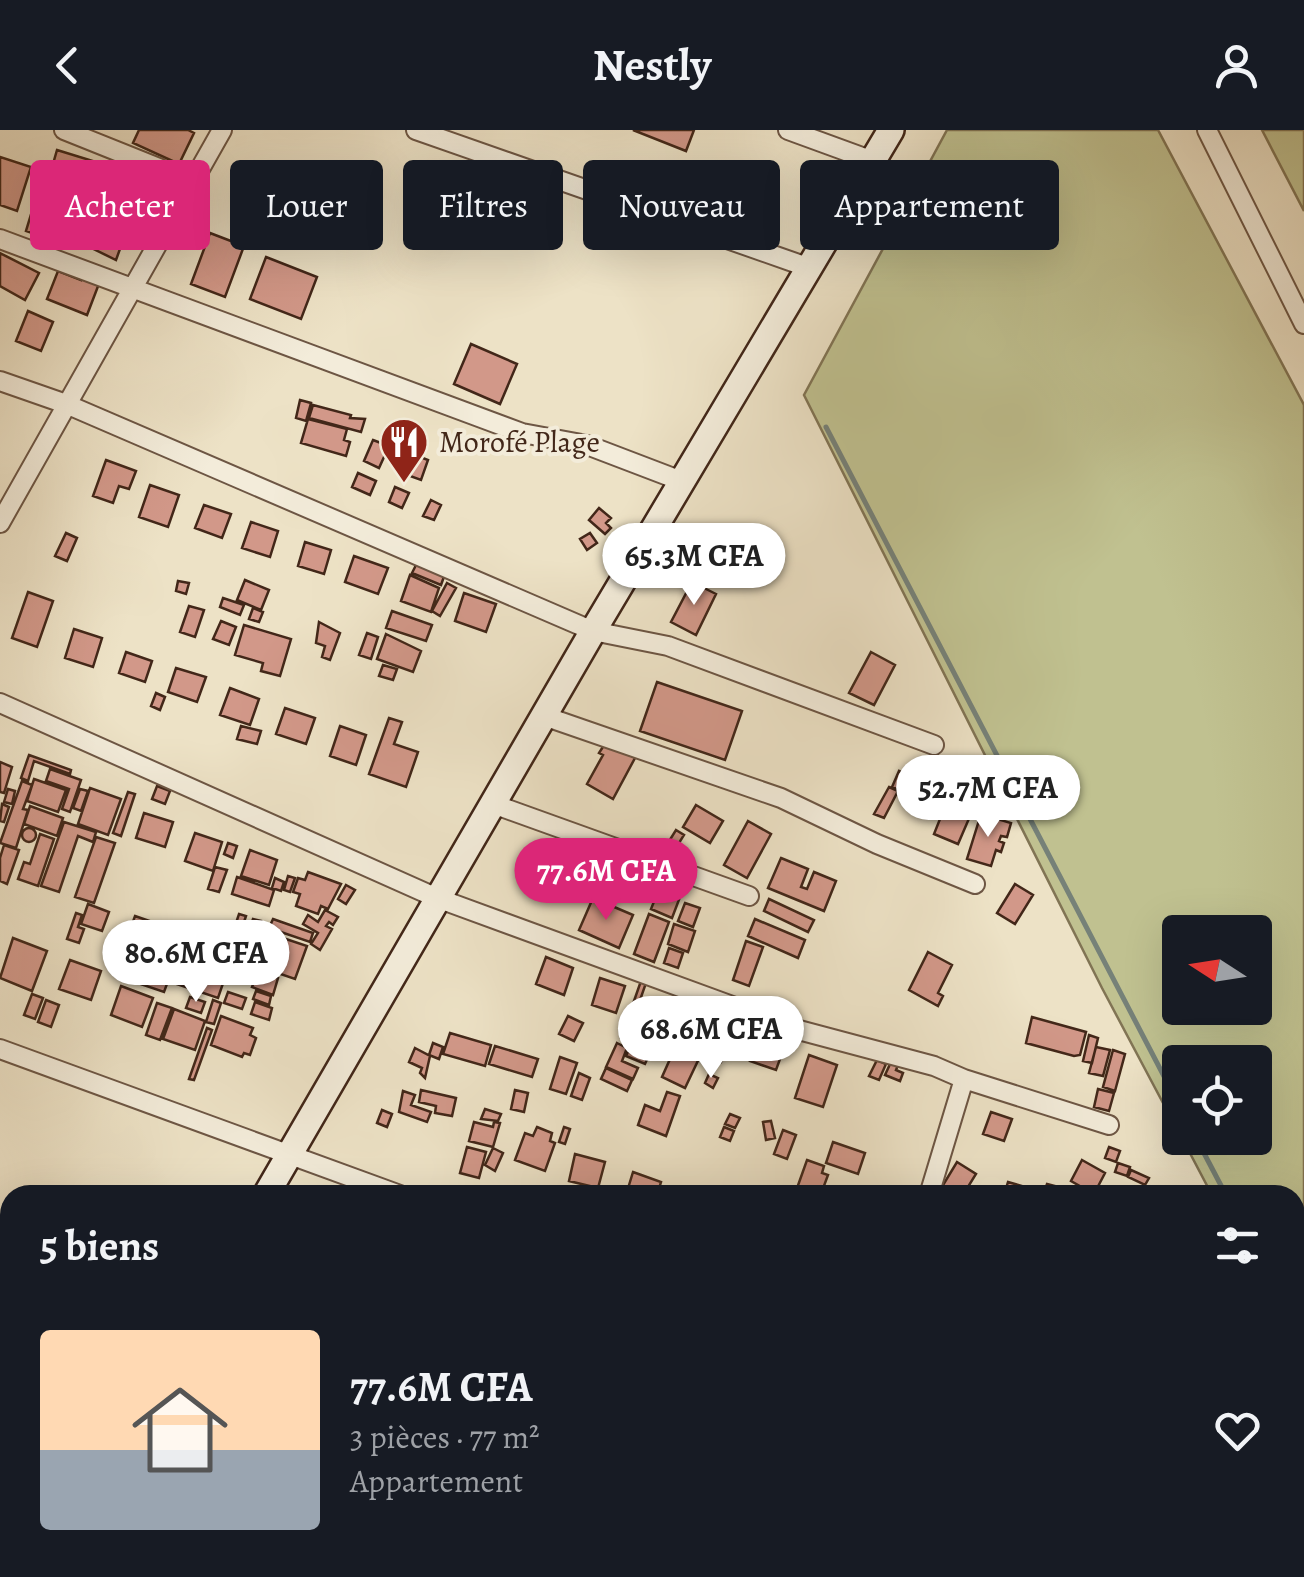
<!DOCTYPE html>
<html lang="fr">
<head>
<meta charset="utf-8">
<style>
	:root { --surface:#171b24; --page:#20242c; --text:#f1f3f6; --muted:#9ea1a6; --accent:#db2777 }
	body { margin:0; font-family:Alegreya,serif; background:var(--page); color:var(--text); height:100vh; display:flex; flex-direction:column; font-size:38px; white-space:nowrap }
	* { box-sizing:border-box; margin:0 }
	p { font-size:32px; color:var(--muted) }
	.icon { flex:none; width:55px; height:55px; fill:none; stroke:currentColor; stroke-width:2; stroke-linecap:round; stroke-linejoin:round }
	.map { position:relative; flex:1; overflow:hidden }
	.panel { position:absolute; left:0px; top:1055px; width:1305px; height:392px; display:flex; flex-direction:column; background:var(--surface); border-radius:30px 30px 0 0; box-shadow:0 10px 40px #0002 }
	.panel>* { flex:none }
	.top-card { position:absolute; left:30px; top:30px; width:1245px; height:90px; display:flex; gap:20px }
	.needle { width:65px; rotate:282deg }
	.buttons { position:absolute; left:1162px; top:785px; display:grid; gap:20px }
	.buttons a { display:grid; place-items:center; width:110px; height:110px; border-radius:10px; background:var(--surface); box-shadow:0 10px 40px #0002; font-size:50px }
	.price { position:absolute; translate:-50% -85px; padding:0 22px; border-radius:35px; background:#fff; color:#222; font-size:32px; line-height:65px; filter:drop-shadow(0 2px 5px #0008) }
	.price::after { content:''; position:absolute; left:50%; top:60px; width:30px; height:22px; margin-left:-15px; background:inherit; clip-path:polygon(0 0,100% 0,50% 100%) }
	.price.selected { background:var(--accent); color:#fff }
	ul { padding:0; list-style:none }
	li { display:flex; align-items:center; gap:30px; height:250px; padding:0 40px }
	li span { display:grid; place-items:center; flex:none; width:280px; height:200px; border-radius:10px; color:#555 }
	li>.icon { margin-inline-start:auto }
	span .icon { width:120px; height:120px; fill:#fffc; stroke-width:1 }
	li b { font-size:42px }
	h2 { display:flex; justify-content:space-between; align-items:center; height:120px; padding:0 40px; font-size:42px }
	.tag { padding:0 35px; border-radius:10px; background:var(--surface); box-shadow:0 10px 40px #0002; font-size:35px; line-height:90px }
	.tag.selected { background:var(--accent); color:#fff }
	header { display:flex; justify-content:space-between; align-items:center; height:130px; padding:0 40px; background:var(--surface); font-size:45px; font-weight:600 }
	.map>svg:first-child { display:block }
	.green { fill:#c0c190; stroke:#817454; stroke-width:2.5; fill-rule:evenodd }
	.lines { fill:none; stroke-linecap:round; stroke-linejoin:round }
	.stream { stroke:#768178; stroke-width:5 }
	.building { fill:#d29889; stroke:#422719; stroke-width:2.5 }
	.street-casing { stroke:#6d5644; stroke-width:22 }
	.secondary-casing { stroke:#422719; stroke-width:30 }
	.street { stroke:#f3ecda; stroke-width:18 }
	.secondary { stroke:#f3ecda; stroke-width:25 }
	.labels { text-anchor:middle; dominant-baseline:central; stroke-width:8; stroke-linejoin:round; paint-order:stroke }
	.poi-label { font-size:30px; fill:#422719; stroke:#f3ecda; text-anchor:start }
</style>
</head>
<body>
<header><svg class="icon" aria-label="back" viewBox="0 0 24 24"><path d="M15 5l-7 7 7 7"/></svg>Nestly<svg class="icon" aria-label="person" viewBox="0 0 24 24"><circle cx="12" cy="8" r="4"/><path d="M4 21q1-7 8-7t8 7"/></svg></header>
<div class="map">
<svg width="1304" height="1447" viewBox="0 0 1304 1447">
	<rect width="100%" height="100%" fill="#ede2c6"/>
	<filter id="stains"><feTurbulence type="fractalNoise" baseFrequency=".002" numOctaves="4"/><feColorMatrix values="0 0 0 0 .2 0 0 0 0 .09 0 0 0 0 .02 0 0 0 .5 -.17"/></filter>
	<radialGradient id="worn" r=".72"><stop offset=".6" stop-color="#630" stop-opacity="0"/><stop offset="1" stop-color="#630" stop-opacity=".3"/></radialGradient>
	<path class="green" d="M947,0H1158L1304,275V1239L1295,1222V1065H1212L1182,1008H1255V932H1180V1005L1102,858L804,265ZM1255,802V878H1180V802Z
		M1262,0H1304V81Z
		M120,1438H185L180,1447H115Z"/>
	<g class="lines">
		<path class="stream" d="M826,297L1180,977
			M1196,1008L1226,1065
			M1295,1198L1304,1215"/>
	</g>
	<path class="building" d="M139,0H188L194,3L179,34L133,13Z
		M633,0H694L686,21Z
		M57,20L93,31L83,66L47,55Z
		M0,27L31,37L17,81L0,75Z
		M38,61L75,72L62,113L26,101Z
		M93,63L144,79L136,105L84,89Z
		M81,88L125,105L116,130L73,109Z
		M210,103L244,116L225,167L191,154Z
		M0,123L39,143L25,170L0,156Z
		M266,127L317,147L301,189L250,169Z
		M58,141L81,150L82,145L100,151L87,185L47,169Z
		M28,181L53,192L41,221L16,211Z
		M471,214L517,234L500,274L454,254Z
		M300,270L311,273L306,291L296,288Z
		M313,275L351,285L350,288L365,289L361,302L309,288Z
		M308,289L347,299L344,310L350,312L346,326L301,313Z
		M373,310L389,316L379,338L364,331Z
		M407,322L428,330L421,350L399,342Z
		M106,330L136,341L129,359L119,356L113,373L93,366Z
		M358,343L376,351L370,365L352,357Z
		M150,355L179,365L168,397L139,387Z
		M395,357L409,363L402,378L389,372Z
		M431,370L441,375L434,390L423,386Z
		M204,375L231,384L222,408L195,398Z
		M599,378L611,388L606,393L611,398L605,404L589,390Z
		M251,392L278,401L270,427L242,418Z
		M66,403L77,408L67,431L55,426Z
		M590,403L597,413L587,420L580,409Z
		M305,412L331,420L324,444L298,436Z
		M354,426L388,438L378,464L345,452Z
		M418,431L446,441L441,455L412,443Z
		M410,445L439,458L431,482L401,471Z
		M245,450L269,460L261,480L237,470Z
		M178,451L189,453L186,464L176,461Z
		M692,452L716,464L696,505L671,492Z
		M447,453L456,458L440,486L432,481Z
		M28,462L53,471L37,517L12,508Z
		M464,463L496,474L486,502L455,491Z
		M223,468L244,475L240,485L220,477Z
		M189,476L204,480L195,507L180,502Z
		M253,478L263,482L259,492L249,489Z
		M392,481L432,495L426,511L386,498Z
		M221,491L236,497L229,515L213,509Z
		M319,492L340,503L330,530L322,527L325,516L316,513Z
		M244,495L291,509L280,546L261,541L263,533L235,525Z
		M74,499L102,508L93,537L65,528Z
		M367,503L378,507L371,529L359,525Z
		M386,504L421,521L413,542L377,529Z
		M126,522L152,531L145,552L119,543Z
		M871,522L895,535L874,575L849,563Z
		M383,535L397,539L393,550L379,546Z
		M176,538L206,547L197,572L168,562Z
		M657,552L742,581L725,630L640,601Z
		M230,558L259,569L250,595L220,585Z
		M156,563L165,567L160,580L151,576Z
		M285,578L315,588L306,614L276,604Z
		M389,588L402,592L394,614L418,622L406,657L369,644Z
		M241,596L261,601L257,614L237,609Z
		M340,596L366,605L356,635L330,626Z
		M606,612L635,628L613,669L587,654L603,625L599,623Z
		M29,625L71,640L70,644L34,631L28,651L21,648Z
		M0,632L12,637L4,663L0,662Z
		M50,639L81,650L70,682L62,679L69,659L46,651Z
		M899,641L922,652L915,667L892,657Z
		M34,649L66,660L58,682L27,671Z
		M22,651L32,655L23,679L28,680L16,718L0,713Z
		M157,656L170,661L165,674L152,669Z
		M889,657L898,661L884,688L874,684Z
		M90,658L121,669L108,705L78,694Z
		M8,659L15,661L12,674L4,672Z
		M80,659L88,661L81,681L73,678Z
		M952,659L977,670L958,714L934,704Z
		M128,662L135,664L121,706L113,703Z
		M2,674L9,677L4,692L0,691Z
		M696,675L723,691L710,713L683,697Z
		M30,676L63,688L57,706L24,694Z
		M144,683L173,692L165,717L136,708Z
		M981,684L1011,693L1007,707L1001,706L999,711L1004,713L1001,722L996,720L991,736L967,729Z
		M748,691L771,704L747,748L724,735Z
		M64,692L96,702L93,712L78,706L59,762L41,756Z
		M22 705a7 7 0 1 1 14 0a7 7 0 1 1-14 0Z
		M676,700L684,705L674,721L666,716Z
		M195,703L222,712L213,741L185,731Z
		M40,704L54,709L38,756L18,749L24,732L30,734Z
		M96,707L115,713L94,773L75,767Z
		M228,713L237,716L233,728L224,724Z
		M571,713L607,730L591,763L555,746Z
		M4,715L19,720L7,754L0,751V728Z
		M250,720L277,730L269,755L241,746Z
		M781,728L808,739L801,757L807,759L814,742L836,751L824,781L768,758Z
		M646,734L666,743L659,760L639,752Z
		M215,737L227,740L219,762L208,759Z
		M308,742L341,754L328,779L321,776L318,784L296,776L300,764L293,762L298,748L305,750Z
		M288,746L295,748L290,762L284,760Z
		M237,747L274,760L269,776L232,764Z
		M275,748L284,752L281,761L272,758Z
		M1015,754L1033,765L1015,794L997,783Z
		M346,755L355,760L346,774L338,769Z
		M659,759L680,767L672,788L651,779Z
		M593,768L633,785L619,818L579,800Z
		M769,769L814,790L808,802L764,781Z
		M685,773L700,778L693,797L678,791Z
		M88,774L109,782L102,801L81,794Z
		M325,780L338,787L333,795L329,792L326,796L332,799L320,820L311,814L318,803L303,794L308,785L318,792Z
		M76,783L82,785L78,797L84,799L79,813L67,809Z
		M239,784L246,786L244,792L251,795L253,789L261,791L257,804L235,796Z
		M649,784L669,792L654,832L634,824Z
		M135,786L187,804L185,811L232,827L218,868L168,851L164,862L114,845Z
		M273,789L313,803L310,812L269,798Z
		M755,789L805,810L798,828L748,806Z
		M674,794L695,801L688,822L668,814Z
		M219,800L257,813L251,829L214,816Z
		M265,802L307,816L295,849L254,835Z
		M13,808L47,821L32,861L0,848Z
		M746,811L763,817L749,856L733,850Z
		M669,818L683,823L678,838L664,833Z
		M928,822L952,835L938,863L943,866L938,876L909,860Z
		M546,827L573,838L564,865L536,854Z
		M70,830L101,841L91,870L59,859Z
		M258,841L278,848L273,865L252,857Z
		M600,848L625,856L616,883L592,875Z
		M641,851L646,853L626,910L621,908Z
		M121,856L153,868L142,897L111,885Z
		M256,861L271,866L269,875L253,869Z
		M228,862L246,868L242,879L224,873Z
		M32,864L43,868L35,889L24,885Z
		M190,867L205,872L201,883L186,878Z
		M46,870L59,875L51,897L38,892Z
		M213,870L221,873L214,894L206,892Z
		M662,871L678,876L669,903L653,897Z
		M255,872L272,878L269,890L251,884Z
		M157,873L172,878L160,910L146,905Z
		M174,879L205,891L195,920L163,909Z
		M221,886L253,898L250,905L256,908L250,925L244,923L242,927L211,915Z
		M568,886L583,893L574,911L559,904Z
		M1032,887L1086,902L1080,925L1074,926L1026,913Z
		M634,891L652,898L644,918L627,911Z
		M710,891L730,896L721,932L710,930L713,915L705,913Z
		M207,898L212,900L194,950L189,949Z
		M746,898L756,901L754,911L743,908Z
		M450,903L491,915L485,936L443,924Z
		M1089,905L1098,908L1092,933L1083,931Z
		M679,909L703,920L685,958L662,947Z
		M758,909L784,918L776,940L750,931Z
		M433,913L443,917L439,929L429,925Z
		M617,913L627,918L622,931L638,938L633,949L606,937Z
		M631,915L650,923L645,934L626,926Z
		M495,916L538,929L532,947L489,934Z
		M1096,917L1110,920L1103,946L1089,943Z
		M415,918L430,926L425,948L420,943L422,938L409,932Z
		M1113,920L1125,924L1115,961L1103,957Z
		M809,925L837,935L823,977L795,968Z
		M560,927L577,933L566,964L550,959Z
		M877,930L886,934L879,950L869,946Z
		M891,932L898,935L896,940L903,943L900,951L885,945Z
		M606,938L632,950L627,961L601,949Z
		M579,943L590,948L582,970L571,966Z
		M709,944L718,948L713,958L705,953Z
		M1098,959L1114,963L1109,981L1094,977Z
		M421,960L456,968L452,986L435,983L436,976L419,972Z
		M515,960L528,963L524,982L511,979Z
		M403,961L415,965L411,975L431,982L427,992L399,982Z
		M667,962L680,966L666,1006L638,995L645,975L660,981Z
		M485,979L501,984L498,991L481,989Z
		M382,980L392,984L387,997L377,993Z
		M991,982L1012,989L1004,1011L983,1004Z
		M730,984L740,988L735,998L725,994Z
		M771,991L775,1008L766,1010L763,992Z
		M474,992L493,997L494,992L500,993L493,1017L469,1011Z
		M537,997L552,1003L550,1011L555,1013L545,1041L515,1030L525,1003L533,1006Z
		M564,997L570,999L565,1014L559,1012Z
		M724,997L734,1001L730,1011L720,1007Z
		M783,1000L796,1005L787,1029L774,1024Z
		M833,1012L865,1023L858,1044L826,1033Z
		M467,1017L486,1022L479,1048L460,1043Z
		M1109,1017L1120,1021L1116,1032L1105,1028Z
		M493,1018L503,1023L495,1041L485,1035Z
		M575,1024L605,1032L598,1058L569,1051Z
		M807,1030L824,1036L822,1043L828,1045L821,1064L796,1061Z
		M1082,1030L1105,1043L1094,1064L1071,1051Z
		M957,1032L976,1044L963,1065H949L940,1060Z
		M1118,1033L1130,1037L1127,1046L1115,1042Z
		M1131,1040L1149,1048L1145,1055L1128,1047Z
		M633,1042L661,1052L657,1065H626Z
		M1008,1052L1029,1058L1027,1065H1004Z
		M1047,1054L1062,1058L1060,1065H1043Z
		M0,1109L10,1113L0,1152Z
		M322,1438H353L349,1447H319Z
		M749,1438H775L773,1447H746Z
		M790,1438H799L824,1447H787Z
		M924,1438H950L947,1447H921Z
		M1003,1438H1035L1033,1447H1000Z
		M1040,1438H1062L1059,1447H1038Z
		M1105,1438H1120L1118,1447H1103Z
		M1129,1438H1137L1134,1447H1120Z
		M1201,1438H1233L1230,1447H1199Z
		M1238,1438H1256L1253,1447H1235Z"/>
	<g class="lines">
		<g class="street-casing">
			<path id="street" d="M64,0L159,38L188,60
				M416,0L810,138
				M788,0L873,31
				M1207,0L1304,194
				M0,109L522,303L587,315L684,352
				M0,251L66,274L593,501L668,516L934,615
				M0,393L222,0
				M0,573L437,768L795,899L934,936L964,949L929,1065
				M544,586L781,668L877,714L975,754
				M493,674L749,766
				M0,919L400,1065
				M964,949L1109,995
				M0,1261L10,1265
				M473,1438L499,1447
				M683,1447L688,1438
				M1261,1447L1267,1438"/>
		</g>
		<g class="secondary-casing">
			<path id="secondary" d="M266,1065L593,501L891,0
				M47,1447L52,1438"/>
		</g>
		<use href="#street" class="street"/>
		<use href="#secondary" class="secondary"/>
	</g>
	<defs>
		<g id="restaurant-pin" transform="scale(2.5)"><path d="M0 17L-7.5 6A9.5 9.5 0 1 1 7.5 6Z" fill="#8f2418" stroke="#f3ecda"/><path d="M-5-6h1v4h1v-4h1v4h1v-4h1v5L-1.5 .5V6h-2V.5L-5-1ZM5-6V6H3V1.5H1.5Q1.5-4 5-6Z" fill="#fff"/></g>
	</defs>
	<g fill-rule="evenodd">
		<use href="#restaurant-pin" x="404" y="312"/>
	</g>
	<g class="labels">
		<g class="poi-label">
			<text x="439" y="312">Morofé Plage</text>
		</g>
	</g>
	<rect width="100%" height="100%" filter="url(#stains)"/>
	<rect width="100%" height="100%" fill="url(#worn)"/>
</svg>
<div class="buttons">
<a><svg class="needle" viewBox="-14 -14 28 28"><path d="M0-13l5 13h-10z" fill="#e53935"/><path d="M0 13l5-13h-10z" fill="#9ea1a6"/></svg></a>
<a><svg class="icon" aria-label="locate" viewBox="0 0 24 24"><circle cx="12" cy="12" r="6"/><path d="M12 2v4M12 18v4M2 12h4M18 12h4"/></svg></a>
</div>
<b class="price" style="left:694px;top:478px">65.3M CFA</b>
<b class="price" style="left:988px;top:710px">52.7M CFA</b>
<b class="price selected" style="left:606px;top:793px">77.6M CFA</b>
<b class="price" style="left:196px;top:875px">80.6M CFA</b>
<b class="price" style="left:711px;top:951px">68.6M CFA</b>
<div class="top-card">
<a class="tag selected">Acheter</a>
<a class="tag">Louer</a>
<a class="tag">Filtres</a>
<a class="tag">Nouveau</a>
<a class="tag">Appartement</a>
</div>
<section class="panel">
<h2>5 biens<svg class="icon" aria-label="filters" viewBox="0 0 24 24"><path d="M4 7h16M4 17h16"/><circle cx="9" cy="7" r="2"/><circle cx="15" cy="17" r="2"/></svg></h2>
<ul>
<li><span style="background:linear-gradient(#ffd9b3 60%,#9aa5b1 0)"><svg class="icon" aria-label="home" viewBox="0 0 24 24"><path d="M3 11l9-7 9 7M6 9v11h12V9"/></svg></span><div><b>77.6M CFA</b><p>3 pièces · 77 m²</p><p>Appartement</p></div><svg class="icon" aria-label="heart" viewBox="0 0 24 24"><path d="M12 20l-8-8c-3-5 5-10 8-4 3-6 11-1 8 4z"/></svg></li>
</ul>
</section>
</div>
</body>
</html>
